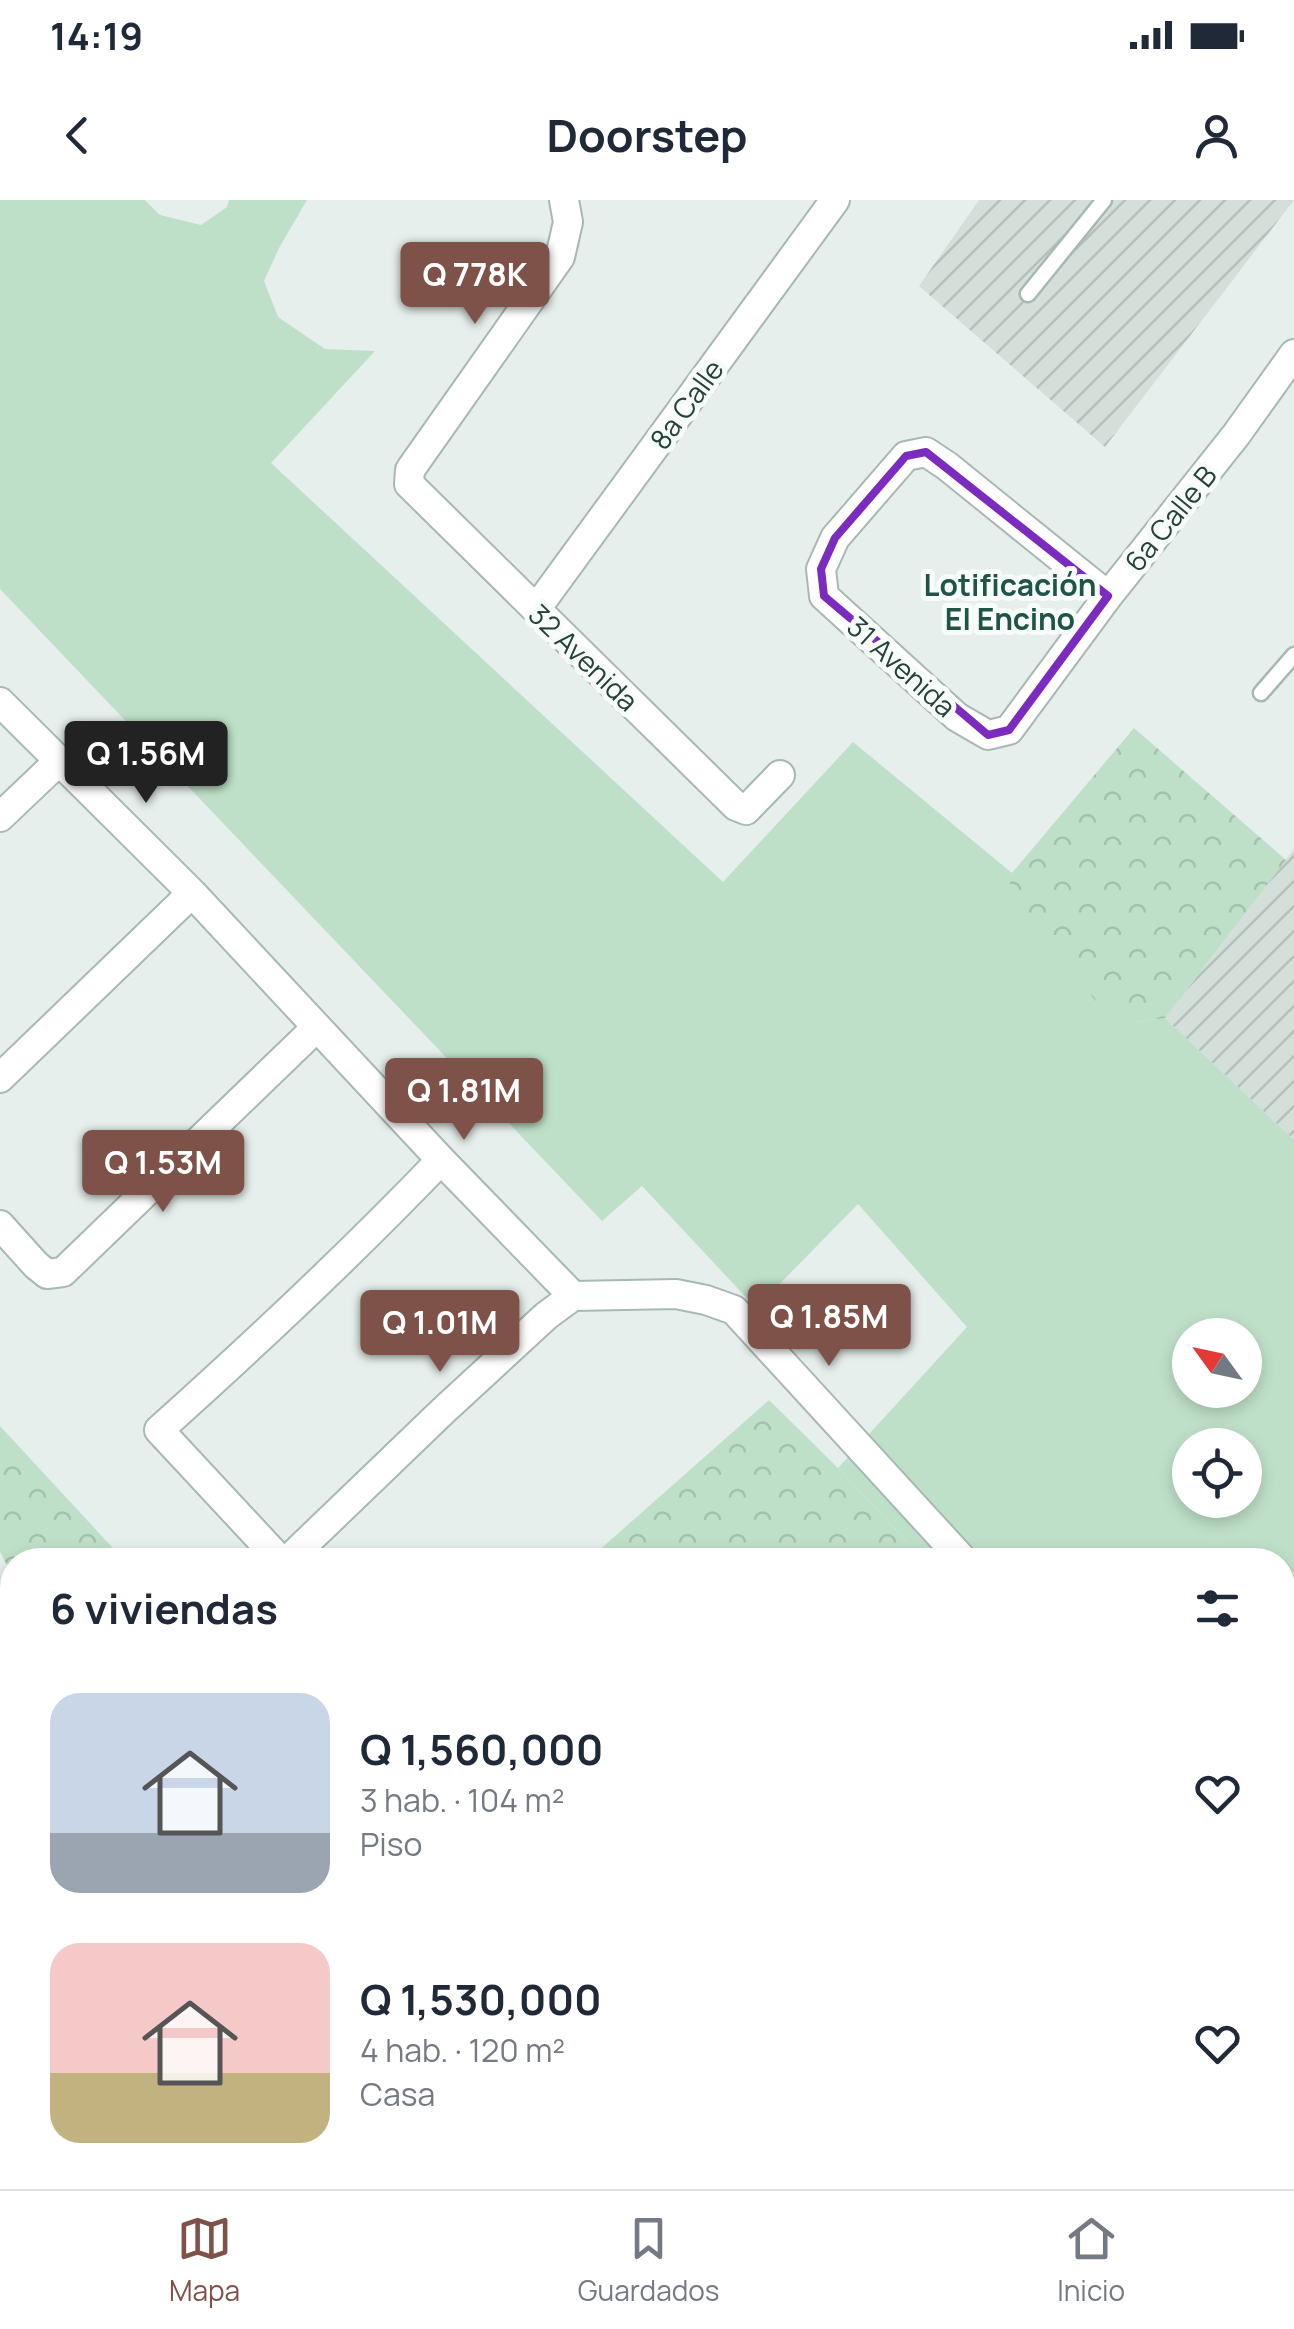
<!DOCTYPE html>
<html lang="es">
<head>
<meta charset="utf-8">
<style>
	:root { --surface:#fff; --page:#f2f2f3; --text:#1f2937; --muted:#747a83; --line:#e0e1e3; --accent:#7f5249 }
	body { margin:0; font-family:Manrope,sans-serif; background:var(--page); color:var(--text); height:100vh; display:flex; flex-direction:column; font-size:38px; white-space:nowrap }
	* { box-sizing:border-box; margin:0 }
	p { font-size:32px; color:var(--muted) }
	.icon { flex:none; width:55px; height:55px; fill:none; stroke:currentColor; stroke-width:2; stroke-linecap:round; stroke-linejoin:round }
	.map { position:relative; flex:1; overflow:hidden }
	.panel { position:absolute; left:0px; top:1348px; width:1295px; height:642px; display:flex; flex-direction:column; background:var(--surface); border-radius:40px 40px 0 0; box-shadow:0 5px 15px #0003 }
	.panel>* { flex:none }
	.needle { width:65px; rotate:303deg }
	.tools { position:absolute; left:1172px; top:1118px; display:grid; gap:20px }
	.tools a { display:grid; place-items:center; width:90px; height:90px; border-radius:50%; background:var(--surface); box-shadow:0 5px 15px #0003; font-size:50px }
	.price { position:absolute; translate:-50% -85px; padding:0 22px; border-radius:10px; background:var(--accent); color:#fff; font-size:32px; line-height:65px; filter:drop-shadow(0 2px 5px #0008) }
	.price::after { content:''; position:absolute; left:50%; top:60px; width:30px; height:22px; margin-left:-15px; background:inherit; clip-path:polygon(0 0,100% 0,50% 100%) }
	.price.selected { background:#222; color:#fff }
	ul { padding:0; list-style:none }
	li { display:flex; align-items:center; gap:30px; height:250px; padding:0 50px }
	li span { display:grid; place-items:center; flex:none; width:280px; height:200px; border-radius:30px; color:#555 }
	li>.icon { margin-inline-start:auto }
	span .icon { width:120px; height:120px; fill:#fffc; stroke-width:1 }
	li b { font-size:42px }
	h2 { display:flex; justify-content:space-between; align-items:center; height:120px; padding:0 50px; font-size:42px }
	.status { display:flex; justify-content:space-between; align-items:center; height:70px; padding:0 50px; background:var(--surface); direction:ltr }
	.status svg { height:28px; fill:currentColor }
	header { display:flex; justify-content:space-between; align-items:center; height:130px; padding:0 50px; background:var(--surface); font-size:45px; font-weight:700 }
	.tab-bar { display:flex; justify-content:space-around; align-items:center; height:140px; border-top:2px solid var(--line); background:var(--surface); font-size:28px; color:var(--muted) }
	.tab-bar a { display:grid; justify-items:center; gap:5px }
	.tab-bar .selected { color:var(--accent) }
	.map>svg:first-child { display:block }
	.industrial { fill:url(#industrial-furrows) }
	.grass { fill:#bfe0c8; fill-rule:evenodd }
	.forest { fill:url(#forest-crowns) }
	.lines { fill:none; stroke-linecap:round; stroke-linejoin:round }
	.lane-casing { stroke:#a8b8b2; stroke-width:19 }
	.street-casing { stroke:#a8b8b2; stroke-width:32 }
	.primary-casing { stroke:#c2cac8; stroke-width:35 }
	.lane { stroke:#fff; stroke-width:14 }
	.street { stroke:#fff; stroke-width:28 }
	.primary { stroke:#6aa596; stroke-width:30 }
	.marked { fill:none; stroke:#7b2cbf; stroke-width:8; stroke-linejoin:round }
	.labels { text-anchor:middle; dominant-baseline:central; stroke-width:10; stroke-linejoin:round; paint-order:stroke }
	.street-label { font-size:28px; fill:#24423a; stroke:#f7fbf9 }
	.neighbourhood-label { font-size:30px; font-weight:bold; fill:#1f5548; stroke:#f7fbf9 }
</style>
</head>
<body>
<div class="status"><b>14:19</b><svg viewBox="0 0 49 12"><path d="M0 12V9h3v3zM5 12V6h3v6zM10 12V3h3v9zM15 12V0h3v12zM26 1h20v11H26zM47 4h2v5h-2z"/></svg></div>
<header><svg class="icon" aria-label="back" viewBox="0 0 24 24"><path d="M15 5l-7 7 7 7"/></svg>Doorstep<svg class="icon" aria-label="person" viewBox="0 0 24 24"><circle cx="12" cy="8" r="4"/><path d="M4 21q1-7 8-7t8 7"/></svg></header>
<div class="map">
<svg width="1294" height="1989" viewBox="0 0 1294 1989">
	<defs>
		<pattern id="industrial-furrows" width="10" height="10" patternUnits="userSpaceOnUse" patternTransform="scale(2.5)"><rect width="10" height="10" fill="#d4dfda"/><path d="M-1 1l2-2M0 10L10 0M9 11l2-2" fill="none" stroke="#b6c1bc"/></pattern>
		<pattern id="forest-crowns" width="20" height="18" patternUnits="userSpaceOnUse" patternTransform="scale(2.5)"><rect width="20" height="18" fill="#bfe0c8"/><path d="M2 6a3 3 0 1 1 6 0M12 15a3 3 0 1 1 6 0" fill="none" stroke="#a4c1ad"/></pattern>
	</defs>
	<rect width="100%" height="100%" fill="#e6efeb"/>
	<path class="industrial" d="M979,0H1294L1105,247L919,86Z
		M1294,649V940L1165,818Z"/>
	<path class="grass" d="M0,0H145L160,15L201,25L227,7L229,0H307L279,48L264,81L278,117L325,149L375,151L271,263L723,682L853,542L1012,673L1008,696L1040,732L1136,822L1165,818L1294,940V1752L1282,1740V1360H924L838,1268L967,1127L858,1004L756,1108L642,986L602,1021L0,389ZM1190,1135H1245V1190H1190ZM1190,1245H1245V1300H1190Z"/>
	<path class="forest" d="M1134,528L1286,660L1165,818L1136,822L1101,807L1007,696L1012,673Z
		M769,1200L838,1268L924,1360H588Z
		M0,1226L124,1360H12V1387L9,1369L0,1352Z
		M1283,1740L1294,1752V1843H1283Z"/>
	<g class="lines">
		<g class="lane-casing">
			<path id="lane" d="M1028,94L1104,0
				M1261,493L1294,455"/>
		</g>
		<g class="street-casing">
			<path id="street" d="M564,0L568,22L560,57L417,260L410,270L409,284L736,606L746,610L780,575
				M1108,396L947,266L926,252L906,256L835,338L821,369L824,396L957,517L988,535L1009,530L1108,396L1236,235L1294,154
				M536,409L835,0
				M0,502L192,693
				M0,617L60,560
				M0,878L192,693L441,960L573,1096
				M0,1025L36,1065L47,1074L63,1072L317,827
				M280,1360L159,1230C256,1143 351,1054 441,960
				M288,1360L443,1211L546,1116L573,1096L676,1094L706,1100L734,1110L963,1360
				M1282,1708L1294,1721
				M419,1978L423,1989
				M720,1978V1989
				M944,1978V1989
				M1192,1978L1193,1989"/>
		</g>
		<g class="primary-casing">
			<path id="primary" d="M1282,1866H1294
				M68,1989L124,1978"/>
		</g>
		<use href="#lane" class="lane"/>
		<use href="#street" class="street"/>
		<use href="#primary" class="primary"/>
	</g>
	<path class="marked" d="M926,252L1108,396L1009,530L988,535L824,396L821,369L835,338L906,256Z"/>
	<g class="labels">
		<g class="street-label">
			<text transform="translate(686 204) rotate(-54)">8a Calle</text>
			<text transform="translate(1170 318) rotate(-51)">6a Calle B</text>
			<text transform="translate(584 457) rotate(44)">32 Avenida</text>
			<text transform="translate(902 466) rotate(42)">31 Avenida</text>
		</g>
		<g class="neighbourhood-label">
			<text x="1010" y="384">Lotificación<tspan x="1010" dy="34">El Encino</tspan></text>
		</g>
	</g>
</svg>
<div class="tools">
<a><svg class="needle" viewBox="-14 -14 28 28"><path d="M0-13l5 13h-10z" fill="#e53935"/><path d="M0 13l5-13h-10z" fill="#747a83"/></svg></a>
<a><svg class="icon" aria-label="locate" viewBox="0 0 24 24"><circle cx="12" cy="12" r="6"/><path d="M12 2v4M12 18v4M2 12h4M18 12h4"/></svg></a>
</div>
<b class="price" style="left:475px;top:127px">Q 778K</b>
<b class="price selected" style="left:146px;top:606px">Q 1.56M</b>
<b class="price" style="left:464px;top:943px">Q 1.81M</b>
<b class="price" style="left:163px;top:1015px">Q 1.53M</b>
<b class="price" style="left:829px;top:1169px">Q 1.85M</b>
<b class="price" style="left:440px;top:1175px">Q 1.01M</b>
<section class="panel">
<h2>6 viviendas<svg class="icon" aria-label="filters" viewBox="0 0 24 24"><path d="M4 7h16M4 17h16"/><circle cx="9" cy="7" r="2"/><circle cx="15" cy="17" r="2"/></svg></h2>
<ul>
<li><span style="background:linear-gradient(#c9d6e8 70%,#9aa5b1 0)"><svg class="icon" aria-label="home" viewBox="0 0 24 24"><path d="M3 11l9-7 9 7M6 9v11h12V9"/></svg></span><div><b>Q 1,560,000</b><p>3 hab. · 104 m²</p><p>Piso</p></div><svg class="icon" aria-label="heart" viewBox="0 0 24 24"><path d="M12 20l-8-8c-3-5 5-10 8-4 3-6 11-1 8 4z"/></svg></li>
<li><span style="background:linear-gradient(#f6c9c9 65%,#c2b280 0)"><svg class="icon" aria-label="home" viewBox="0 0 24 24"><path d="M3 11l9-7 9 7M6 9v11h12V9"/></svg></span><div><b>Q 1,530,000</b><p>4 hab. · 120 m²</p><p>Casa</p></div><svg class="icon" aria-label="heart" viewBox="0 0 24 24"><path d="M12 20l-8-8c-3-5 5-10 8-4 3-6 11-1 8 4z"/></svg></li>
</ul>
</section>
</div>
<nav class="tab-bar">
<a class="selected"><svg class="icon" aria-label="map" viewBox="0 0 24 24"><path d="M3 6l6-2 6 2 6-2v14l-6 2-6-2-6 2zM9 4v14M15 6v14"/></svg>Mapa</a>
<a><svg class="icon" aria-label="saved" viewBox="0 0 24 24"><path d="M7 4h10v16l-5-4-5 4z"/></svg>Guardados</a>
<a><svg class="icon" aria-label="home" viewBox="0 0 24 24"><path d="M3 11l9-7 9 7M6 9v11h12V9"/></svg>Inicio</a>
</nav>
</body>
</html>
